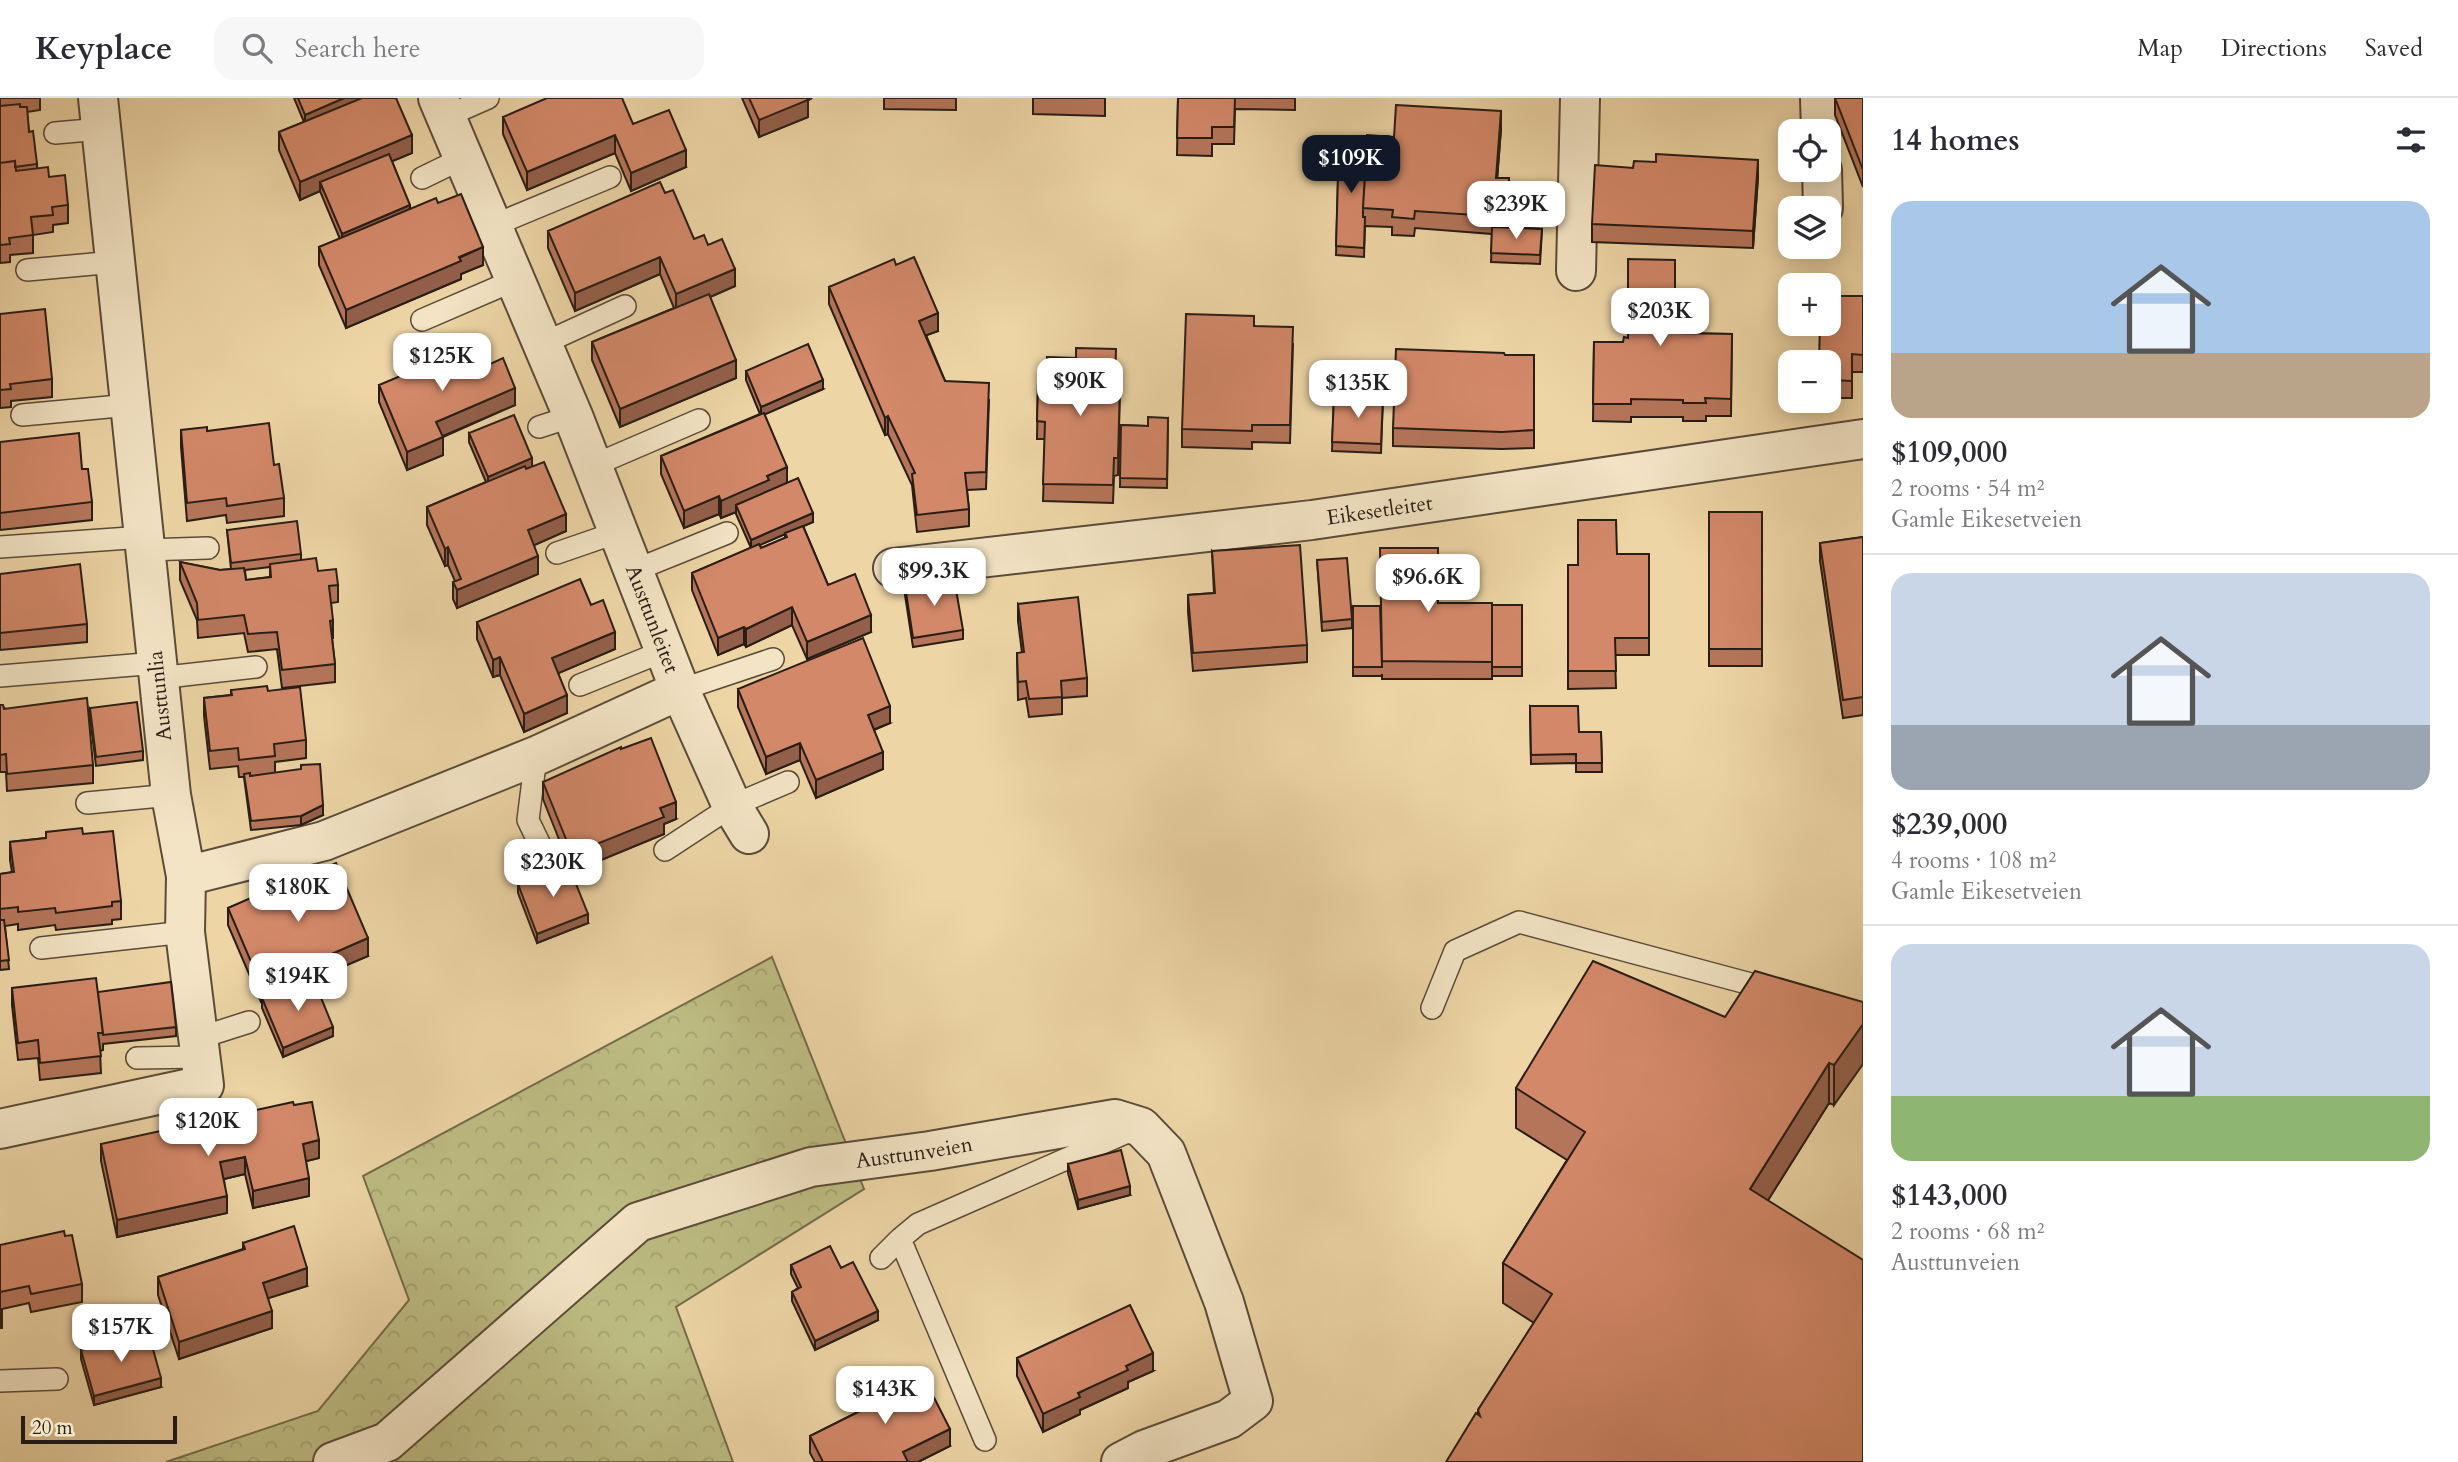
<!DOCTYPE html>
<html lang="en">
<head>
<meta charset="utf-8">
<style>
	:root { --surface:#fff; --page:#f7f7f7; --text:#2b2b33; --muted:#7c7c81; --line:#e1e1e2; --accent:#111827 }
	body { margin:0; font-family:Cardo,serif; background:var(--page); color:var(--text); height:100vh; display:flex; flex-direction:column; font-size:26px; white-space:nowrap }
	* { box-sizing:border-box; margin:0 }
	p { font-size:23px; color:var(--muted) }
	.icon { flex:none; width:38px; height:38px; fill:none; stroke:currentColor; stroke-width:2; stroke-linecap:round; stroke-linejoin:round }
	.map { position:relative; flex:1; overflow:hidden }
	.sheet { display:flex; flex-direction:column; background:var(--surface); width:595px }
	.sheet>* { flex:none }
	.controls { position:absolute; left:1778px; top:21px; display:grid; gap:14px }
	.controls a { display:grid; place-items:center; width:63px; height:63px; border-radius:14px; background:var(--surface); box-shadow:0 4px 18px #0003; font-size:35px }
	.scale { position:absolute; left:21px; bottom:18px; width:156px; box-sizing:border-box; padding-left:7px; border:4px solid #291d15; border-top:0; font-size:19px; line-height:24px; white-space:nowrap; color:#291d15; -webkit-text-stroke:5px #f3e4c5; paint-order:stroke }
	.price { position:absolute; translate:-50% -60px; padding:0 16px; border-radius:14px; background:#fff; color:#222; font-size:23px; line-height:46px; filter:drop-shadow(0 2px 4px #0008) }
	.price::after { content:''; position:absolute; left:50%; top:42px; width:21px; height:16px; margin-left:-10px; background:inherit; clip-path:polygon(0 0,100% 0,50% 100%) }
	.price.active { background:var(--accent); color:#fff }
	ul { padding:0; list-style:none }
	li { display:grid; align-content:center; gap:14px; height:371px; padding:0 28px }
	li+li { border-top:2px solid var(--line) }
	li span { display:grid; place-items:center; height:217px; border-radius:21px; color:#555 }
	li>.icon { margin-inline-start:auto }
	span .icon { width:126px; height:126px; fill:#fffc; stroke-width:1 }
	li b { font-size:30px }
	h2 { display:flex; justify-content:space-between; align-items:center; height:84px; padding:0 28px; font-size:30px }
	header { display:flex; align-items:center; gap:42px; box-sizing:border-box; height:98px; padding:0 35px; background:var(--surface); border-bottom:2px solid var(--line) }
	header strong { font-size:33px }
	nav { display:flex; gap:38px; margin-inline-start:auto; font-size:24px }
	.search { width:490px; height:63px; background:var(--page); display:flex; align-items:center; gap:18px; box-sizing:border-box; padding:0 24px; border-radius:21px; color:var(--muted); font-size:26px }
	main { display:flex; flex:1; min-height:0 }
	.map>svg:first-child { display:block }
	.forest { fill:url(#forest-crowns); stroke:#736c4c; stroke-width:2 }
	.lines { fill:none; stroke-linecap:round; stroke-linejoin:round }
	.service-casing { stroke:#5a4b39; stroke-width:24 }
	.minor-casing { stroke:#5a4b39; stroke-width:42 }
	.service { stroke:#f3e4c5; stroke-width:21 }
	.minor { stroke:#f3e4c5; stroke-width:38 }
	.wall { fill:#b5755a; stroke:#291d15; stroke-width:2; fill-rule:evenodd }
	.shaded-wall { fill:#935f4a; stroke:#291d15; stroke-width:2 }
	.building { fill:#d28869; stroke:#291d15; stroke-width:2 }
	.labels { text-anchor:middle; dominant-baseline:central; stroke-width:5; stroke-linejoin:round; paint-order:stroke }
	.street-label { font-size:21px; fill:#291d15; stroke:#f3e4c5 }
</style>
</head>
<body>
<header>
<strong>Keyplace</strong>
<div class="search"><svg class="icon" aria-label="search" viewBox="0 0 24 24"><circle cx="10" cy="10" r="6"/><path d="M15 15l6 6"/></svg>Search here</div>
<nav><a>Map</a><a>Directions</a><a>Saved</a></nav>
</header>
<main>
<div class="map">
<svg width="1863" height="1364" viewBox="0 0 1863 1364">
	<defs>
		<pattern id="forest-crowns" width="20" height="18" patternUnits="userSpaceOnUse" patternTransform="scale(1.75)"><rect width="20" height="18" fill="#bdbc83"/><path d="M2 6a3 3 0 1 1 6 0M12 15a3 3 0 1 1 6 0" fill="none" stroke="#a2a170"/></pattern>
	</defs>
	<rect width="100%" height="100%" fill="#edd5a6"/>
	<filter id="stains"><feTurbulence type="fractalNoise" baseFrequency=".00286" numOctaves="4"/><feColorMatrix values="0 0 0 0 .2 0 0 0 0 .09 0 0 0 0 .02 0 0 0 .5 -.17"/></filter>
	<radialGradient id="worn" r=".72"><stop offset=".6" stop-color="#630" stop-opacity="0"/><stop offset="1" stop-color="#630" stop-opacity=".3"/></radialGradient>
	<path class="forest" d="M772,859L864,1091L676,1209L733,1364H166L318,1313L409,1202L363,1078Z"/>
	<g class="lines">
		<g class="service-casing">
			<path id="service" d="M445,19L488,0
				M55,35L101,31
				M422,80L463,60
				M492,128L610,79
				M27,172L115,164
				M422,222L515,182
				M542,246L625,208
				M22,317L130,307
				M539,329L573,318
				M592,368L699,322
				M0,449L144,439
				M145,452L208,450
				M557,455L618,434
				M633,473L727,435
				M0,578L157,565
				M158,580L256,569
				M580,587L664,553
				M680,592L773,561
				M536,658L528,722L540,747
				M87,705L171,697
				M665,752L732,708L788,684
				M41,850L185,834
				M1432,910L1455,853L1519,824L1773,892
				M199,940L249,924
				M137,960L201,959
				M881,1160L900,1141
				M0,1283L57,1281
				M985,1342L900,1141L918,1126L1139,1029"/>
		</g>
		<g class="minor-casing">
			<g id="minor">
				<path d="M1820,0L1821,33"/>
				<path d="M1822,72L1823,110"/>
				<path d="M1576,173L1580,0"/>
				<path id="s1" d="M893,470L1312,422L1863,341"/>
				<path d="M680,592L732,708L749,736"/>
				<path d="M186,778L324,743L536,658L680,592L573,318L438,0"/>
				<path d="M0,1031L204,987L185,834L186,778L171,697L98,0"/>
				<path id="s2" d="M333,1364L387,1344L638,1124L811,1069L930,1053L1115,1021L1141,1029L1166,1055L1224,1204L1253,1303L1229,1321L1144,1352L1121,1364"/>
			</g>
		</g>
		<use href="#service" class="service"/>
		<use href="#minor" class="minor"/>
	</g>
	<path class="wall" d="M0,0H40V12L27,14L29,34L37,66V71L49,79L68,107V125L53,127V134L33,137V155L10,157V164L0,165Z
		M294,0H396L412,55L392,63L410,111L438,105L483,167L461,176V181L346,230L319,167V149L340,141L320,93L300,102L279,52V34L304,24Z
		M742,0H812L808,2V19L759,39Z
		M884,0H956V12L884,11Z
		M1033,0H1105V18L1033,16Z
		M1178,0H1295V12L1235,11L1234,46H1212V58L1177,57Z
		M1835,0H1863V89L1835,17Z
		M503,19L633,26L686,69L631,93L615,55L527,92L503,36Z
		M1501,31L1497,80L1509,98L1506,129L1542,131L1540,166L1491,164L1492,136L1415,130L1414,138L1392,137V129L1365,128L1364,159L1336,157L1339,43L1367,45L1394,39Z
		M1758,79L1753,150L1592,144V126Z
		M665,95L694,141L708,147L735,188L710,199L736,280L620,329L592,262V244L674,210L660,176L575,213L548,150V133Z
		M896,167L938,233L926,237L945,283L989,302L986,391L967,392L969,411V428L917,434L912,387L888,336L885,337L829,206V189Z
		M1863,198V274H1852V300H1829V264Z
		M0,216L52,281V299L11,303V309L0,310Z
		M1254,228L1293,246L1290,345L1252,344V351L1182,349V331Z
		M1675,235L1732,236L1731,318H1706V323H1683V319H1631V324L1593,323L1594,244H1623Z
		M1505,257H1534V350L1502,351L1393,348V330Z
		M486,268L515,307L443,339V357L407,372L379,304V287Z
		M746,273L823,291L764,316L787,385L813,424L803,428L828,487L871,534L807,561L792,527L746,549L744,546L718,557L692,492V475L751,450L736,416V414L721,420L719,416L684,430L661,376V358L760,316L746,282ZM785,436V440L761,450L759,447Z
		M1038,285L1120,286L1118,377L1114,378L1113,405L1043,403L1045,341H1037Z
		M1334,298L1383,299L1381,355L1332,353Z
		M1168,320L1167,390L1120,389L1121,327L1148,328Z
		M181,332L207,333L274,367L284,400V418L227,425L226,417L187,423L181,349Z
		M469,335L532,369L566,433L534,447L538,476L457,510L453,501V484L455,483L448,467L445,468L427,427V409L486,384L469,344Z
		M0,344L82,371L92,404V422L0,432Z
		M1709,414H1762V568H1709Z
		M227,432L301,456V462L338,487V504L331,505L333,540H332L335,566V584L282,590L277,551L248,554L244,535L198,540L197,522L180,482V464L220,472L231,471ZM270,469V479L246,482L245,472Z
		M1863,439V617L1843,620L1820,463V445Z
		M1212,453L1307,547V564L1193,573L1188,514V497L1214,495Z
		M1617,456H1649V557H1615L1616,590L1568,591V467H1578Z
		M1317,462L1352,521V530L1322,533Z
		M0,476L87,526V544L0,552Z
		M905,488L963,532V541L913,549L905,497Z
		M1438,505H1492V581H1382V576V578H1353V508L1380,516Z
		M1018,506L1087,580V598L1062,600V616L1029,619L1026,600L1018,602L1017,555H1022L1018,523Z
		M591,507L615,551L558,575L567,615L524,634L500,577L493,579L477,541V524Z
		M1492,507H1522V578H1492Z
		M738,591L890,625L874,632L883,671L816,700L800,662L766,676L738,609Z
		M231,592L268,593L306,642V660L275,664V674L323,717L301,727L251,732L244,679H239L238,668L210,671L204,618V600L231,597Z
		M0,607L93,667V685L7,693L6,674H0Z
		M1530,608L1579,634H1601L1602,674H1576V665L1531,666Z
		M90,610L143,653V662L96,668L90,619Z
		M543,684L676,721L664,726V736L572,774L543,701Z
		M46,734L83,736L121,803V821L112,822V826L56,832L55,827L18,832V826L5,828L9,871L0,872V776L12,774L10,762V744L46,740Z
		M518,786L588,825L537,845L518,795Z
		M282,789L368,858L313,881L333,938L283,959L262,910V904H261L228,827V810Z
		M12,890L98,894L176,929V938L103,946V952L100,953L101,975L40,982L38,960L18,962L12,907Z
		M1863,904L1834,1007L1829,1005L1768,1102L1863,1364L1478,1317V1312L1534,1225L1503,1205V1165L1567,1062L1516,1030V990L1725,919Z
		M101,1046L319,1060L306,1063L309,1098L253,1110L245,1076L224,1081L227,1115L117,1139L101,1063Z
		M1068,1066L1130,1097L1078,1111L1068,1075Z
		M243,1145L307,1188L268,1200L272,1230L179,1261L158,1197V1179L243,1151Z
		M0,1147L82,1186V1204L31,1214L29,1205L2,1211V1230H0Z
		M791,1167L841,1170L878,1222L815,1252L792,1203V1194L798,1190L791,1176Z
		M81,1252L161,1289L94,1307L81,1261Z
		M1017,1260L1153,1273L1128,1284V1290L1080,1312V1316L1043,1334L1017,1278Z
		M866,1302L950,1348L918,1364H815L810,1355V1338L866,1310Z"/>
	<path class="shaded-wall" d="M344,0H366L305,26V17Z
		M801,0H812L808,2V19L759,39V22Z
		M1501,13V31L1496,97V80Z
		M412,37V55L323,92L320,84V93L300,102V84Z
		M615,37V55L527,92V74Z
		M686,52V69L631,93V75Z
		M1758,62V79L1753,150V133Z
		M1509,80V98L1506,136V119Z
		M410,107V116L342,145V136Z
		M483,149V167L461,176V181L346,230V212Z
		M660,159V176L575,213V195Z
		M735,171V188L676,214V196Z
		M938,215V233L919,240V223Z
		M736,262V280L620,329V311Z
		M823,282V291L761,318V309Z
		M515,290V307L436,341V324Z
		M888,318V336L885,337V320Z
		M443,339V357L407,372V354Z
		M532,360V369L488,388V379Z
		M787,369V387L736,407V414L721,420V403L767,378Z
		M719,398V416L684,430V413Z
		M813,415V424L751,451V442Z
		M566,416V433L528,450V432Z
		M448,449V467L445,468V451Z
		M538,458V476L457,510V492Z
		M792,509V527L746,549V531Z
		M871,517V534L807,561V544Z
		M333,522V540L330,541V523Z
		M744,529V546L718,557V540Z
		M615,534V551L552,578V560Z
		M500,559V577L493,579V562Z
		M567,597V615L524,634V616Z
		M890,608V625L868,634V617Z
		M800,645V662L766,676V659Z
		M883,654V671L816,700V682Z
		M676,704V721L664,726V736L572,774V756L660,710Z
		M323,707V717L301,727V718Z
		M588,816V825L537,845V836Z
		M368,840V858L263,903L262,900V904H261V887Z
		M1863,926V966L1834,1007V967Z
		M333,929V938L283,959V950Z
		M1829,965V1005L1750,1131V1091Z
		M319,1042V1060L303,1064V1046Z
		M245,1059V1076L220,1082V1064Z
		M309,1080V1098L253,1110V1093Z
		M1130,1088V1097L1078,1111V1102Z
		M227,1098V1115L117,1139V1122Z
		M307,1170V1188L263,1202V1185Z
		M2,1212V1230H0V1213Z
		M272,1213V1230L179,1261V1244Z
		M878,1213V1222L815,1252V1243Z
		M1153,1255V1273L1128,1284V1290L1080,1312V1316L1043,1334V1316L1126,1268Z
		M161,1280V1289L94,1307V1298Z
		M950,1331V1348L918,1364H903V1354Z"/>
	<path class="building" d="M298,0H344L305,17Z
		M362,0H396L412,37L300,84L279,34Z
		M547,0H622L633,26L669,12L686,52L631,75L615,37L527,74L503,19Z
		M749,0H807L808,2L759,22Z
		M1178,0H1235L1234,29H1212V40H1177Z
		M1835,0H1863V72Z
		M20,6V9H27L29,34L33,33L37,66L15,69V63L0,65V8Z
		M1396,7L1501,13L1496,80H1509L1506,119L1415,113L1414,121L1392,119L1393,112L1363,110L1367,37L1394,39Z
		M1339,43L1367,45L1363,110V119H1365L1364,150L1336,148Z
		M389,56L410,107L342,136L320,84Z
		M1656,56L1758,62L1753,133L1592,126L1595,67L1633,70L1634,63L1656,64Z
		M15,63L16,73L48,69L49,79L65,77L68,107L52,109L53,117L31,119L33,137L9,140L10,146L0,147V65Z
		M660,84L665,95L673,92L694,141L704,137L708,147L722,141L735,171L676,196L660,159L575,195L548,133Z
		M461,96L483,149L459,159L461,163L346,212L319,149L436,100L438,105Z
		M1492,129L1542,131L1540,157L1491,155Z
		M914,159L938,215L919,223L945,283L989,285L986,374L965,375L969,411L917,417L912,376L915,375L888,318L885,320L829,189L894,161L896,167Z
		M1628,161L1675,162V235L1732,236L1731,301L1705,300L1706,305H1683V302L1631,301V306H1593L1594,244H1623L1624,239L1628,240Z
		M709,196L736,262L620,311L592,244Z
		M1829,198H1863V257L1852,256V283L1829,282V264H1819L1820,226H1829Z
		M45,211L52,281L10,286L11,291L0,292V216Z
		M1186,216L1254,218V228L1293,229L1290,327H1252V333L1182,331Z
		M476,246L486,268L503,260L515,290L436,324L443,339L407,354L379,287Z
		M808,246L823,282L761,309L746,273Z
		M1076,250L1116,251L1115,286H1120L1118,360H1114L1113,387L1043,386L1045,324L1037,323L1038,285H1046L1047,259L1076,260Z
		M1396,251L1504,255L1505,257H1534V332L1502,334L1393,330Z
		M1334,298L1383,299L1381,346L1332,344Z
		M764,315L787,369L767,378L769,382L721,403L719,398L684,413L661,358Z
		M514,317L532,360L488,379L469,335Z
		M1148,319L1168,320L1167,381L1120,380L1121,327L1148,328Z
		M269,325L274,367L279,366L284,400L227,408L226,400L187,405L181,332L207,329V333Z
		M79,335L82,371H88L92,404L0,415V344Z
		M544,364L566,416L528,432L538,458L457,492L453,484L461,481L448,449L445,451L427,409L525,368L526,371Z
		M798,380L813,415L751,442L736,407Z
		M1709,414H1762V551H1709Z
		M1578,422H1616L1617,456H1649V540H1615L1616,573H1568V467H1578Z
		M297,423L301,456L231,465L227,432Z
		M803,428L828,487L855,476L871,517L807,544L792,509L746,531L744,529L718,540L692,475L759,446L761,450L787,439L785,435Z
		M1863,439V599L1843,602L1820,445Z
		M1300,447L1307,547L1193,555L1188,497L1215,495L1212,453Z
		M1380,450H1438V505H1492V564L1382,563Z
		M316,460L318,473L336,471L338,487L329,488L333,522L330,523L335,566L282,572L277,534L248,536L244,517L198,522L197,505L180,464L220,472L244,470L246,482L271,479L270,466Z
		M1347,460L1352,521L1322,524L1317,462Z
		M80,466L87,526L0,535V476Z
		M954,480L963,532L913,540L905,488Z
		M580,481L591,507L603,502L615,534L552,560L567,597L524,616L500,559L493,562L477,524Z
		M1078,499L1087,580L1061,583L1062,599L1029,601L1026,583L1018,584L1017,555L1024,554L1018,506Z
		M1492,507H1522V569H1492Z
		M1353,508H1380L1382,569H1353Z
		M863,540L890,608L868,617L883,654L816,682L800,645L766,659L738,591Z
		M267,588L268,593L300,589L306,642L274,646L275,658L239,662L238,650L210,653L204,600L232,597L231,592Z
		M87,600L93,667L7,676L6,656L0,657V607H3L4,611Z
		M137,604L143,653L96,659L90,610Z
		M1530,608H1578L1579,634H1601L1602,665H1576V656L1531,657Z
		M651,640L676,704L660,710L664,719L572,756L543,684L621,649V651Z
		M320,666L323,707L301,718L251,723L244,676L250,675V678L301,671V667Z
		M82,730L83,736L113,733L121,803L112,804V808L56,815L55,810L18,814V809L0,811V776L14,774L10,744L46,740V734Z
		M336,765L368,840L261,887L228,810L280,787L282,789Z
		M568,766L588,816L537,836L518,786Z
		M0,822H4L9,862L0,863Z
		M1593,863L1725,919L1755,873L1863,904V926L1834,967L1829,965L1750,1091L1863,1162V1364H1446L1476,1315L1480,1318L1478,1312L1552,1196L1503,1165L1585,1034L1516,990Z
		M96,880L103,935H98L101,958L40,965L38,942L18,945L12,890Z
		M313,880L333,929L283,950L262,900Z
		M171,884L176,929L103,937L98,894Z
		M293,1004L294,1007L312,1004L319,1042L303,1046L309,1080L253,1093L245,1059L220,1064L227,1098L117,1122L101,1046Z
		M1121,1052L1130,1088L1078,1102L1068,1066Z
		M294,1128L307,1170L263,1185L272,1213L179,1244L158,1179L245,1151L243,1145Z
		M64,1133L65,1138L72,1137L82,1186L31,1196L29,1188L0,1194V1147Z
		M830,1148L841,1170L853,1164L878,1213L815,1243L792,1194L801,1189L791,1167Z
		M1130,1207L1153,1255L1126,1268L1128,1272L1078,1295L1080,1299L1043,1316L1017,1260Z
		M148,1233L161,1280L94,1298L81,1252Z
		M921,1274L950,1331L903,1354L908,1364H823L810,1338L870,1308L866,1302Z"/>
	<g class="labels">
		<g class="street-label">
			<text stroke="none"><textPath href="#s1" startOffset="490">Eikesetleitet</textPath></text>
			<text transform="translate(652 521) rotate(69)">Austtunleitet</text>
			<text transform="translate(160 598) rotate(-96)">Austtunlia</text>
			<text stroke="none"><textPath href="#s2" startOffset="677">Austtunveien</textPath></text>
		</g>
	</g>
	<rect width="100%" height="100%" filter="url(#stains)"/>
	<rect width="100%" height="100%" fill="url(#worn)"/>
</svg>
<div class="controls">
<a><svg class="icon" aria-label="locate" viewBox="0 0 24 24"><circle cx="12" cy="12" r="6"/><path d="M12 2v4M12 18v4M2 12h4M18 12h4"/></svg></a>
<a><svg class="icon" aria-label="layers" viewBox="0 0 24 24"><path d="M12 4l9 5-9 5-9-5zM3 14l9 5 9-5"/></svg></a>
<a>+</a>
<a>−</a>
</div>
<div class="scale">20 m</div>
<b class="price active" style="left:1351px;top:97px">$109K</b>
<b class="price" style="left:1516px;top:143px">$239K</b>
<b class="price" style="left:1660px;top:250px">$203K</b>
<b class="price" style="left:442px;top:295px">$125K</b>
<b class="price" style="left:1080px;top:320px">$90K</b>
<b class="price" style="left:1358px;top:322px">$135K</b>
<b class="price" style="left:934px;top:510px">$99.3K</b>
<b class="price" style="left:1428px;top:516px">$96.6K</b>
<b class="price" style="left:553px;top:801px">$230K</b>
<b class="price" style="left:298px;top:826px">$180K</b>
<b class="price" style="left:298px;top:915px">$194K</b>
<b class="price" style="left:208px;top:1060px">$120K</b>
<b class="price" style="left:121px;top:1266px">$157K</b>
<b class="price" style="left:885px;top:1328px">$143K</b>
</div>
<section class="sheet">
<h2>14 homes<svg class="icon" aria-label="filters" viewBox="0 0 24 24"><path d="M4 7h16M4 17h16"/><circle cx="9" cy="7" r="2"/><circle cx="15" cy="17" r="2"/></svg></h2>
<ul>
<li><span style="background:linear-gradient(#a9c7e8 70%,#b9a48a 0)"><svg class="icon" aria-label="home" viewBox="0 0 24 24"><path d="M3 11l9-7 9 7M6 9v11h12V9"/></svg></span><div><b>$109,000</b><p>2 rooms · 54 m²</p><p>Gamle Eikesetveien</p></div></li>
<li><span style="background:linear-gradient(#c9d6e8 70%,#9aa5b1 0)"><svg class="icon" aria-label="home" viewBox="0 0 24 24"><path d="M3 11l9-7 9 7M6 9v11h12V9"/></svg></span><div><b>$239,000</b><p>4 rooms · 108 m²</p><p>Gamle Eikesetveien</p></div></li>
<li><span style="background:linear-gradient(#c9d6e8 70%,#8fb573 0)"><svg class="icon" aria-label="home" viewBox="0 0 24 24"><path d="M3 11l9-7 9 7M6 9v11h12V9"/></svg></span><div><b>$143,000</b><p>2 rooms · 68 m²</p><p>Austtunveien</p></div></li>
</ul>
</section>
</main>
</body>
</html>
